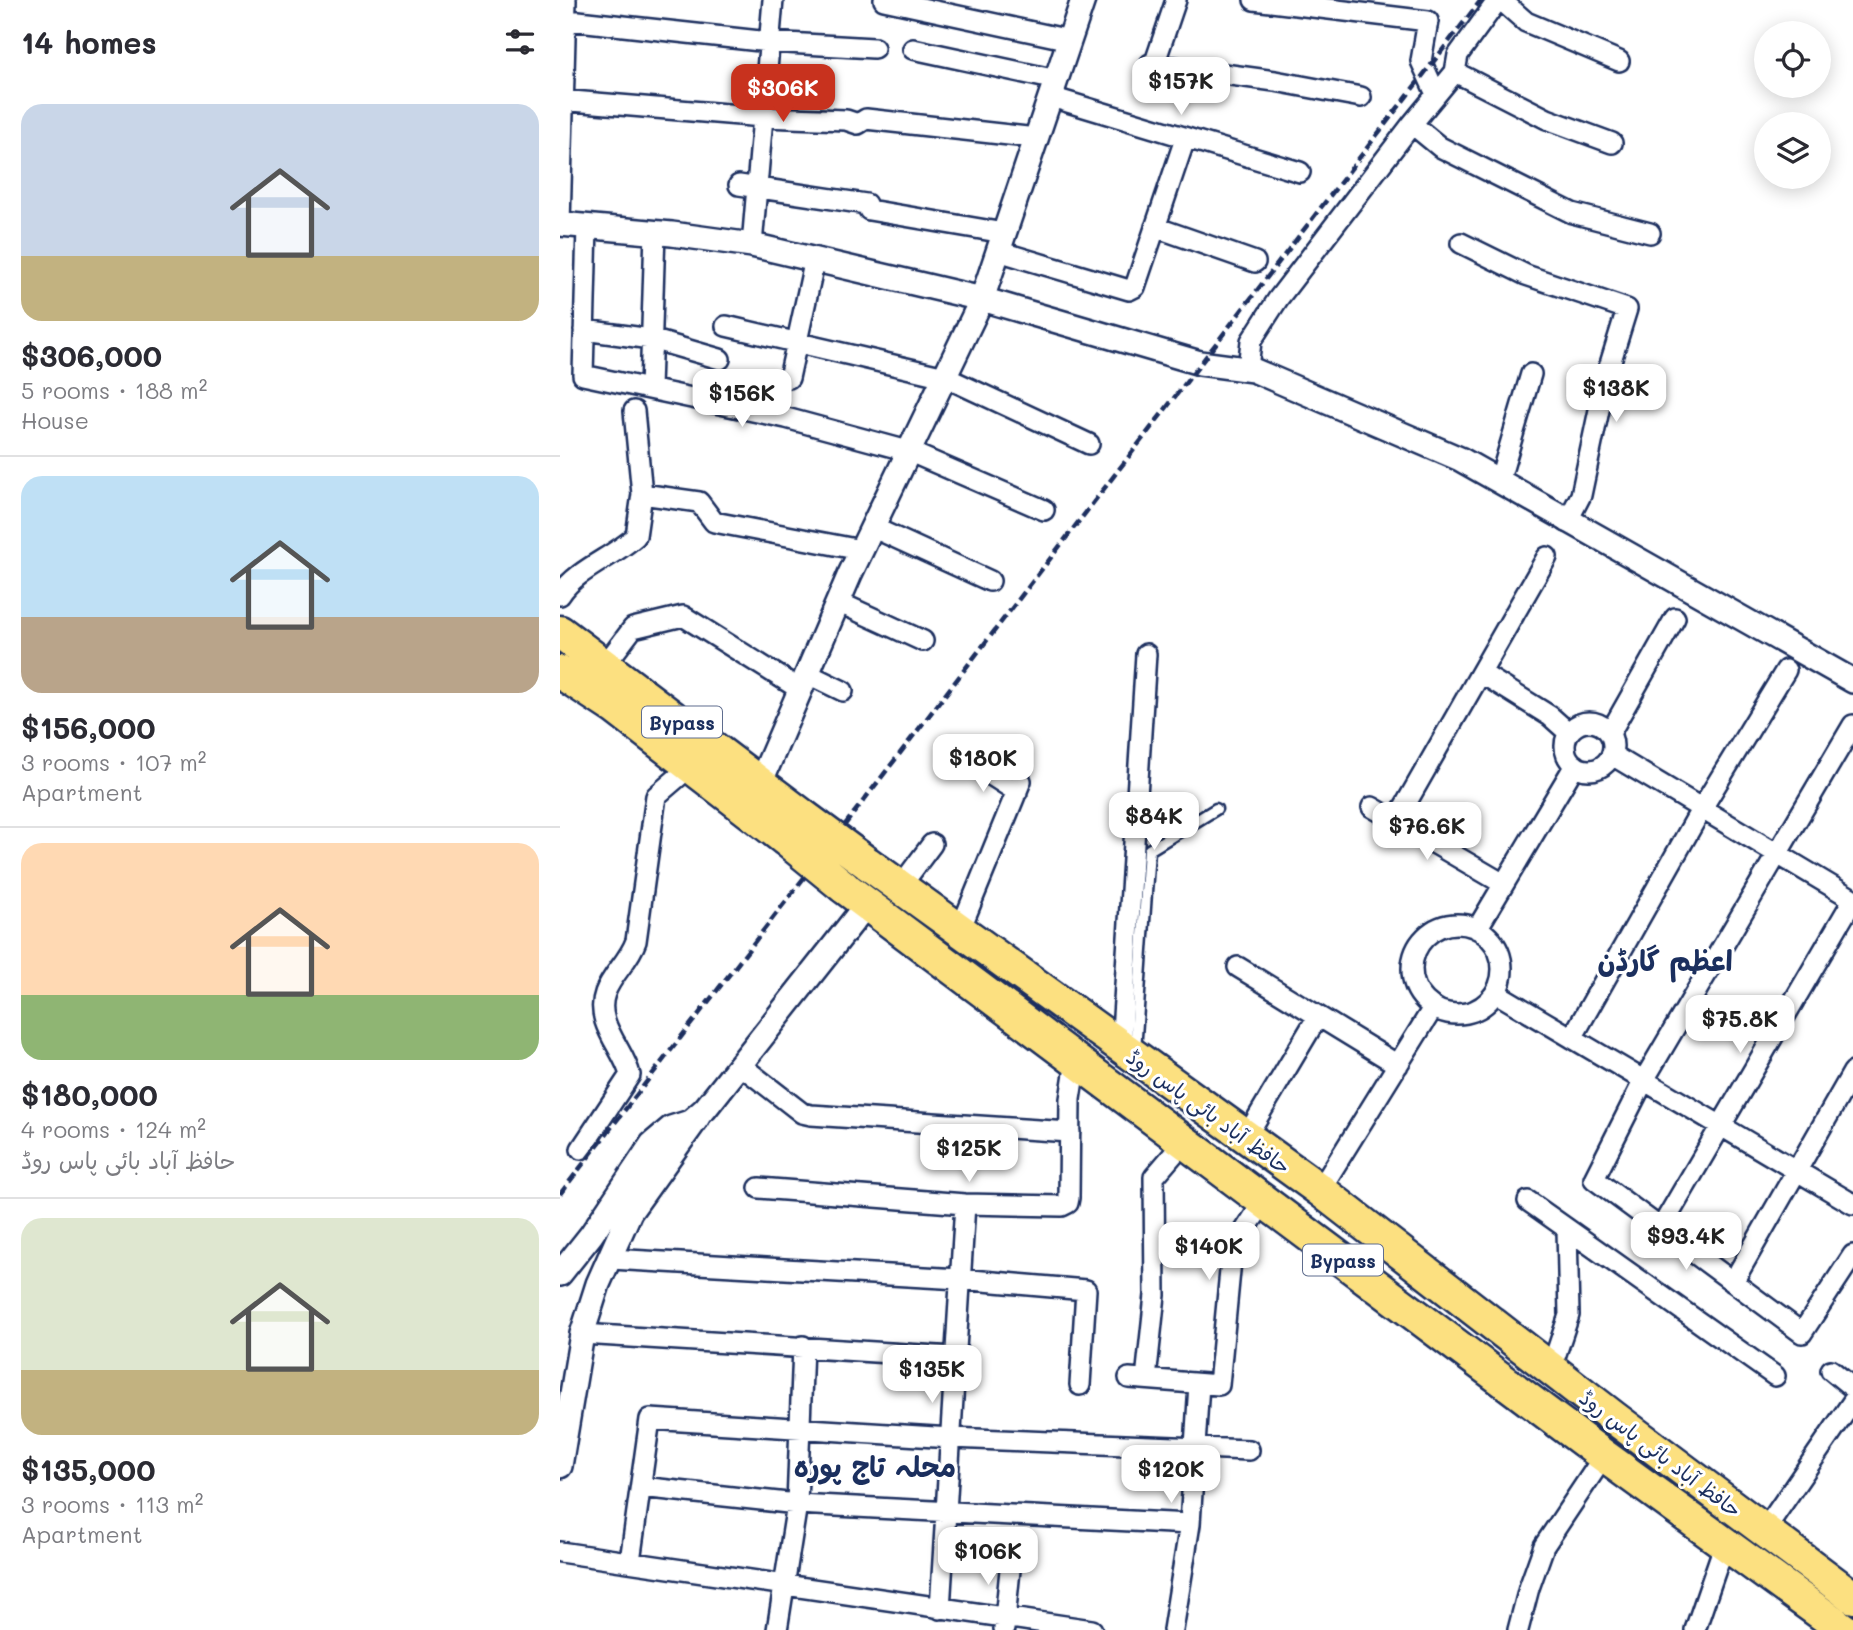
<!DOCTYPE html>
<html lang="en">
<head>
<meta charset="utf-8">
<style>
	:root { --surface:#fff; --page:#f7f7f7; --text:#2b2b33; --muted:#7c7c81; --line:#e1e1e2; --accent:#c8321e }
	body { margin:0; font-family:Mali,"Playpen Sans Arabic",sans-serif; background:var(--page); color:var(--text); height:100vh; display:flex; flex-direction:column; font-size:26px; white-space:nowrap }
	* { box-sizing:border-box; margin:0 }
	p { font-size:23px; color:var(--muted) }
	.icon { flex:none; width:38px; height:38px; fill:none; stroke:currentColor; stroke-width:2; stroke-linecap:round; stroke-linejoin:round }
	.map { position:relative; flex:1; overflow:hidden }
	.drawer { display:flex; flex-direction:column; background:var(--surface); width:560px }
	.drawer>* { flex:none }
	.fabs { position:absolute; left:1194px; top:21px; display:grid; gap:14px }
	.fabs a { display:grid; place-items:center; width:77px; height:77px; border-radius:50%; background:var(--surface); box-shadow:0 4px 18px #0003; font-size:35px }
	.price { position:absolute; translate:-50% -60px; padding:0 16px; border-radius:14px; background:#fff; color:#222; font-size:23px; line-height:46px; filter:drop-shadow(0 2px 4px #0008) }
	.price::after { content:''; position:absolute; left:50%; top:42px; width:21px; height:16px; margin-left:-10px; background:inherit; clip-path:polygon(0 0,100% 0,50% 100%) }
	.price.current { background:var(--accent); color:#fff }
	ul { padding:0; list-style:none }
	li { display:grid; align-content:center; gap:14px; height:371px; padding:0 21px }
	li+li { border-top:2px solid var(--line) }
	li span { display:grid; place-items:center; height:217px; border-radius:21px; color:#555 }
	li>.icon { margin-inline-start:auto }
	span .icon { width:126px; height:126px; fill:#fffc; stroke-width:1 }
	li b { font-size:30px }
	h2 { display:flex; justify-content:space-between; align-items:center; height:84px; padding:0 21px; font-size:30px }
	main { display:flex; flex:1; min-height:0 }
	.map>svg:first-child { display:block }
	.lines { fill:none; stroke-linecap:round; stroke-linejoin:round }
	.service-casing { stroke:#1b2f5e; stroke-width:15 }
	.minor-casing { stroke:#1b2f5e; stroke-width:24 }
	.tertiary-casing { stroke:#1b2f5e; stroke-width:28 }
	.trunk-casing { stroke:#1b2f5e; stroke-width:37 }
	.service { stroke:#fff; stroke-width:10 }
	.minor { stroke:#fff; stroke-width:19 }
	.tertiary { stroke:#fff; stroke-width:23 }
	.trunk { stroke:#fce080; stroke-width:32 }
	.rail { stroke:#1b2f5e; stroke-width:4.5; stroke-dasharray:10 5; stroke-linecap:butt }
	.trunk-bridge-casing { stroke:#1b2f5e; stroke-width:37; stroke-linecap:butt }
	.trunk-bridge { stroke:#fce080; stroke-width:32 }
	.labels { text-anchor:middle; dominant-baseline:central; stroke-width:6; stroke-linejoin:round; paint-order:stroke }
	.shield { fill:#fff; stroke:#5f6d8e; stroke-width:2 }
	.shield-label { font-size:19px; font-weight:bold; fill:#1b2f5e }
	.street-label { font-size:21px; fill:#1b2f5e; stroke:#fff }
	.district-label { font-size:28px; font-weight:bold; fill:#1b2f5e; stroke:#fff }
</style>
</head>
<body>
<main>
<section class="drawer">
<h2>14 homes<svg class="icon" aria-label="filters" viewBox="0 0 24 24"><path d="M4 7h16M4 17h16"/><circle cx="9" cy="7" r="2"/><circle cx="15" cy="17" r="2"/></svg></h2>
<ul>
<li><span style="background:linear-gradient(#c9d6e8 70%,#c2b280 0)"><svg class="icon" aria-label="home" viewBox="0 0 24 24"><path d="M3 11l9-7 9 7M6 9v11h12V9"/></svg></span><div><b>$306,000</b><p>5 rooms · 188 m²</p><p>House</p></div></li>
<li><span style="background:linear-gradient(#bfe0f5 65%,#b9a48a 0)"><svg class="icon" aria-label="home" viewBox="0 0 24 24"><path d="M3 11l9-7 9 7M6 9v11h12V9"/></svg></span><div><b>$156,000</b><p>3 rooms · 107 m²</p><p>Apartment</p></div></li>
<li><span style="background:linear-gradient(#ffd9b3 70%,#8fb573 0)"><svg class="icon" aria-label="home" viewBox="0 0 24 24"><path d="M3 11l9-7 9 7M6 9v11h12V9"/></svg></span><div><b>$180,000</b><p>4 rooms · 124 m²</p><p>حافظ آباد بائی پاس روڈ</p></div></li>
<li><span style="background:linear-gradient(#dfe7d0 70%,#c2b280 0)"><svg class="icon" aria-label="home" viewBox="0 0 24 24"><path d="M3 11l9-7 9 7M6 9v11h12V9"/></svg></span><div><b>$135,000</b><p>3 rooms · 113 m²</p><p>Apartment</p></div></li>
</ul>
</section>
<div class="map">
<svg width="1293" height="1630" viewBox="0 0 1293 1630">
	<rect width="100%" height="100%" fill="#fff"/>
	<filter id="ink" filterUnits="userSpaceOnUse"><feTurbulence type="fractalNoise" baseFrequency=".0143" numOctaves="2"/><feDisplacementMap in="SourceGraphic" scale="14" xChannelSelector="R" yChannelSelector="G"/><feConvolveMatrix kernelMatrix="1 2 1 2 8 2 1 2 1" color-interpolation-filters="sRGB"/></filter>
	<g filter="url(#ink)">
		<g class="lines">
			<g class="service-casing">
				<path id="service" d="M575,1051L589,850L656,809"/>
			</g>
			<g class="minor-casing">
				<path id="minor" d="M324,0L510,40
					M694,0L868,21L861,61L876,94
					M941,0L966,22L1059,61
					M0,19L209,42L314,48
					M353,49L497,80
					M590,64L715,81L801,97
					M594,65L616,0
					M895,72L987,119L1052,143
					M491,97L740,172
					M0,100L203,117L286,120L298,124L306,119L476,138
					M852,124L880,147L1012,213L1090,233
					M179,185L306,204L309,210L444,233
					M0,224L6,0
					M27,226L23,375L226,418L348,451L484,510
					M595,227L695,262
					M901,243L966,275L1067,309L1046,377L1021,495L1007,522
					M192,245L213,0
					M438,251L569,290L575,287L625,139
					M166,326L385,377L529,444
					M24,330L91,339L160,359
					M688,369L691,341L718,299L852,124L895,72L898,55L938,0
					M229,378L255,259
					M90,389L95,232
					M939,482L971,374
					M82,494L139,502L154,522L301,550
					M312,527L430,581
					M0,595C17,569 52,558 76,536L82,494L74,411
					M278,602L363,641
					M45,665L73,628L123,616L241,690
					M921,673L990,716L1009,733
					M248,674L283,691
					M1005 746a24 24 0 1 1 48 0a24 24 0 1 1-48 0Z
					M1293,725L1084,1080L1034,1179L1242,1333L1293,1255
					M1050,733L1115,618
					M1052,755L1293,899
					M412,763L457,792
					M812,807L942,883
					M836,821L987,557
					M340,887L372,844
					M852 969a45 45 0 1 1 90 0a45 45 0 1 1-90 0Z
					M917,929L1015,765
					M400,930L461,781
					M678,967L838,1065
					M936,993L1293,1204
					M1012,1038L1142,808L1226,670
					M561,1048L586,654
					M179,1064L242,1113L251,1115L510,1132
					M686,1137L758,1016
					M21,1149L70,1075C64,1049 34,1023 45,993C52,974 69,961 76,941L96,796L131,766
					M199,1188L405,1204L502,1206L508,1203L509,1198L510,1099L516,1061
					M760,1190L873,1008
					M968,1201L1215,1376
					M1101,1228L1293,900
					M51,1259L400,1279L526,1290L520,1385
					M1173,1282L1293,1072
					M22,1334L395,1357
					M991,1369L1009,1315L1007,1229
					M1271,1370L1293,1388
					M569,1378L659,1385L672,1250L704,1201
					M586,1379L595,1295L594,1177L624,1142
					M81,1487L237,1504L630,1524
					M1204,1531L1293,1401
					M0,1552L532,1630
					M70,1561L90,1419L391,1438L689,1450
					M380,1609L405,1204
					M444,1629L451,1560
					M217,1630L237,1504L243,1346
					M613,1630L630,1524L639,1384
					M958,1630L969,1588L984,1546L1044,1456
					M1135,1630L1165,1543"/>
			</g>
			<g class="tertiary-casing">
				<path id="tertiary" d="M0,224L112,234L192,245L422,299L640,363L693,370L900,459L1293,681
					M195,795L290,574L422,299L523,0
					M0,1274L31,1235L92,1144L111,1128L130,1122L145,1109L306,905
					M0,1466L22,1334L38,1284L70,1212L138,1117"/>
			</g>
			<g class="trunk-casing">
				<path id="trunk" d="M0,632L242,815
					M0,672L55,708L225,839
					M307,863L760,1190L1053,1417L1293,1597
					M284,887L1044,1456L1284,1630"/>
			</g>
			<use href="#service" class="service"/>
			<use href="#minor" class="minor"/>
			<use href="#tertiary" class="tertiary"/>
			<use href="#trunk" class="trunk"/>
			<path class="rail" d="M0,1194L921,0"/>
			<g class="trunk-bridge-casing">
				<path id="trunk-bridge" d="M242,815L307,863
					M225,839L284,887"/>
			</g>
			<use href="#trunk-bridge" class="trunk-bridge"/>
		</g>
	</g>
	<g class="labels">
		<g class="shield">
			<rect x="82" y="706.5" width="80" height="31" rx="5"/>
			<rect x="743" y="1244.5" width="80" height="31" rx="5"/>
		</g>
		<g class="shield-label">
			<text x="122" y="722">Bypass</text>
			<text x="783" y="1260">Bypass</text>
		</g>
		<g class="street-label">
			<text transform="translate(649 1111) rotate(36)">حافظ آباد بائی پاس روڈ</text>
			<text transform="translate(1101 1453) rotate(37)">حافظ آباد بائی پاس روڈ</text>
		</g>
		<g class="district-label">
			<text x="1105" y="960">اعظم گارڈن</text>
			<text x="315" y="1466">محلہ تاج پورہ</text>
		</g>
	</g>
</svg>
<div class="fabs">
<a><svg class="icon" aria-label="locate" viewBox="0 0 24 24"><circle cx="12" cy="12" r="6"/><path d="M12 2v4M12 18v4M2 12h4M18 12h4"/></svg></a>
<a><svg class="icon" aria-label="layers" viewBox="0 0 24 24"><path d="M12 4l9 5-9 5-9-5zM3 14l9 5 9-5"/></svg></a>
</div>
<b class="price" style="left:621px;top:117px">$157K</b>
<b class="price current" style="left:223px;top:124px">$306K</b>
<b class="price" style="left:1056px;top:424px">$138K</b>
<b class="price" style="left:182px;top:429px">$156K</b>
<b class="price" style="left:423px;top:794px">$180K</b>
<b class="price" style="left:594px;top:852px">$84K</b>
<b class="price" style="left:867px;top:862px">$76.6K</b>
<b class="price" style="left:1180px;top:1055px">$75.8K</b>
<b class="price" style="left:409px;top:1184px">$125K</b>
<b class="price" style="left:1126px;top:1272px">$93.4K</b>
<b class="price" style="left:649px;top:1282px">$140K</b>
<b class="price" style="left:372px;top:1405px">$135K</b>
<b class="price" style="left:611px;top:1505px">$120K</b>
<b class="price" style="left:428px;top:1587px">$106K</b>
</div>
</main>
</body>
</html>
